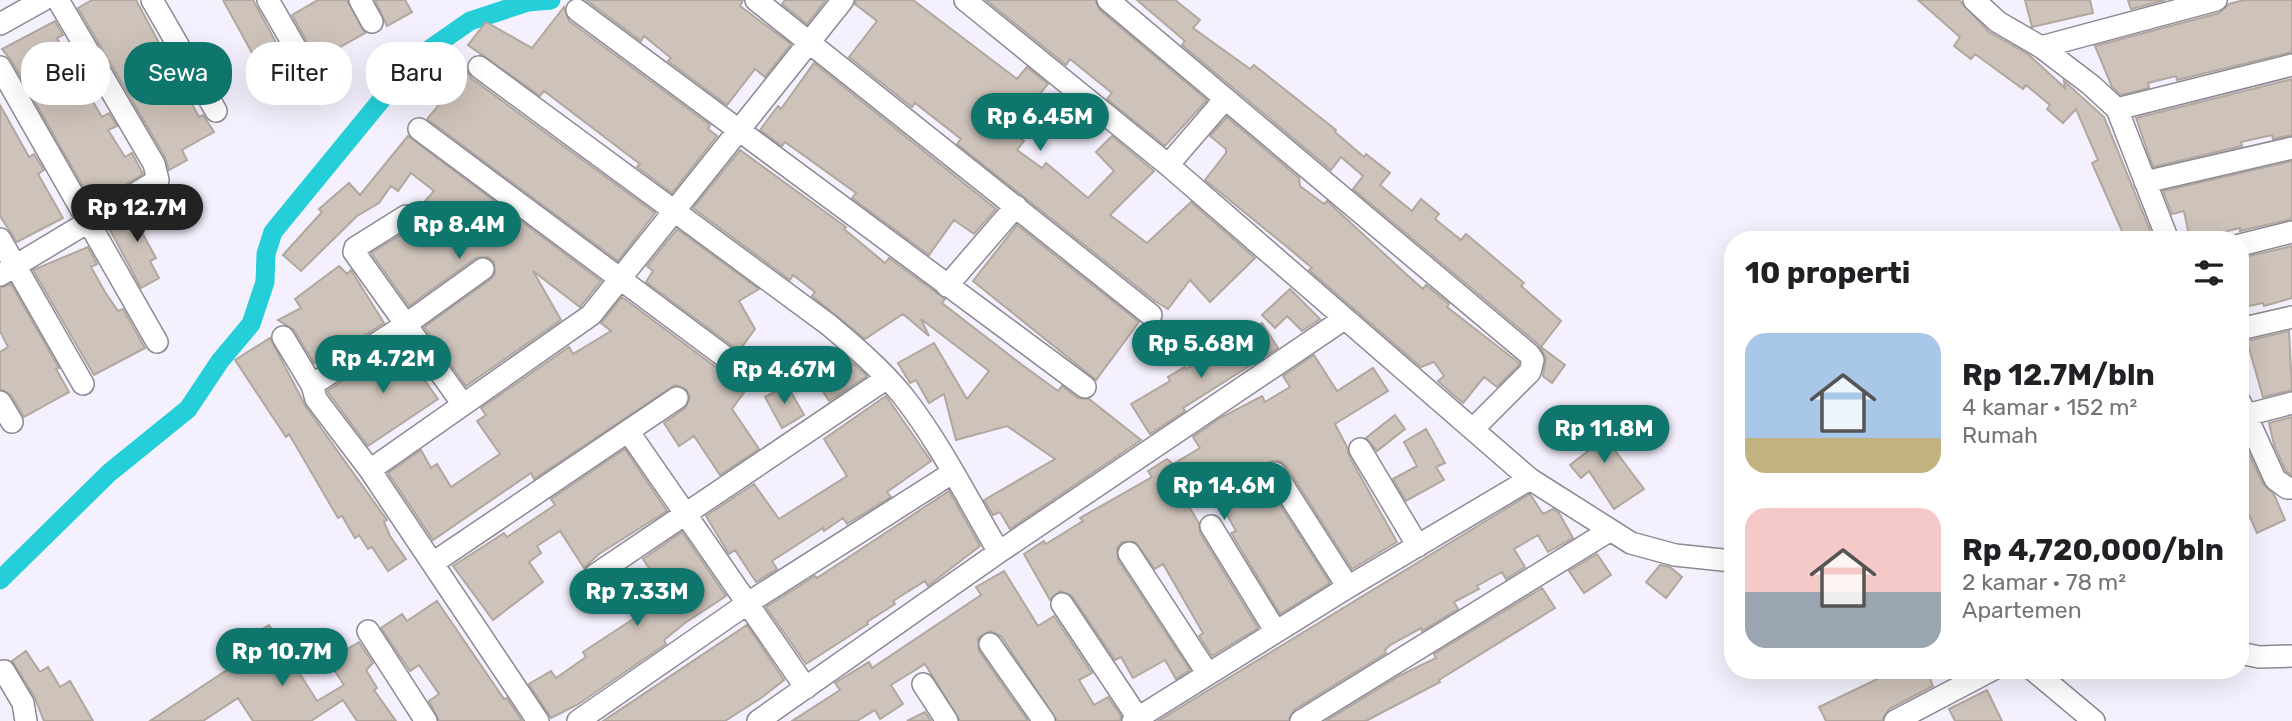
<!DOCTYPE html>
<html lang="id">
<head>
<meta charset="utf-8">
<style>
	:root { --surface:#fff; --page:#f2f2f2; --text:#202124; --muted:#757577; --accent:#0f766e }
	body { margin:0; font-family:Rubik,sans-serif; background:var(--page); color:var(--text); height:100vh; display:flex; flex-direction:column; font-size:26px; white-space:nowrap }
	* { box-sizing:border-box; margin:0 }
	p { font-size:23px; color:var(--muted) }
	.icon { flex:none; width:38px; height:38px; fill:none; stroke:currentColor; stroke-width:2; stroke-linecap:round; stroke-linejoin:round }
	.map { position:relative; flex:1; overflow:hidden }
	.panel { position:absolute; left:1724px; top:231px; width:525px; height:448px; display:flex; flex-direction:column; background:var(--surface); border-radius:28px; box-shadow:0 7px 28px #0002 }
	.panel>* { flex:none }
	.banner { position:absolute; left:21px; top:42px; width:665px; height:63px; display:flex; gap:14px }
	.price { position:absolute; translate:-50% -60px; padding:0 16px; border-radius:24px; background:var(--accent); color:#fff; font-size:23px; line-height:46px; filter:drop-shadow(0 2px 4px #0008) }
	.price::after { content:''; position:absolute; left:50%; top:42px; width:21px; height:16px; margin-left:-10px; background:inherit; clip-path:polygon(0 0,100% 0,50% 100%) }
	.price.selected { background:#222; color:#fff }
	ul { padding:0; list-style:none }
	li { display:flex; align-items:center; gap:21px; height:175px; padding:0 21px }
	li span { display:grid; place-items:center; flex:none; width:196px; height:140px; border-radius:21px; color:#555 }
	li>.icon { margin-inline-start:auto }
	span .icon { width:84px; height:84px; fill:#fffc; stroke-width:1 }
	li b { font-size:30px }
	h2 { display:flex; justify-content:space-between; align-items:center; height:84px; padding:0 21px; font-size:30px }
	.tag { padding:0 24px; border-radius:28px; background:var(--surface); box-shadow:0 7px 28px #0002; font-size:24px; line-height:63px }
	.tag.selected { background:var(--accent); color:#fff }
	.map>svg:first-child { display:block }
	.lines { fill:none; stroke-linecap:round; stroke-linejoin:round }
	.canal { stroke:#25cfd9; stroke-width:19 }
	.building { fill:#cec3ba; stroke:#b1a79e; stroke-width:2 }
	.street-casing { stroke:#8c8995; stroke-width:24 }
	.street { stroke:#fff; stroke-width:21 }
</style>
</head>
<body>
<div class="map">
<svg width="2292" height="721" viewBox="0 0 2292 721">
	<rect width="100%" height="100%" fill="#f4f0fd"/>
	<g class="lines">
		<path class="canal" d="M0,580L109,473L188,409L220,361L251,324L265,282L266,254L273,232L414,60L470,21L528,2L551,0"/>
	</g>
	<path class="building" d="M92,0H136L199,117L203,115L214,132L182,150L187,160L169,170L165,157L78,8Z
		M223,0H253L297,81L274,93Z
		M318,0H347L365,33L317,60L292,15Z
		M375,0H405L412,12L387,26Z
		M586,0H743L740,6L791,44L765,77L755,69L727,105L668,61L671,58L644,36L641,41Z
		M785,0H826L807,24L782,4Z
		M856,0H913L1017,79L1027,67L1048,84L1010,131L1024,141L1017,150L1042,168L1046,163L1088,198L1114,171L1096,152L1112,136L1154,171L1110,215L1147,243L1191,202L1255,258L1210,302L1190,280L1168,309L1155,301L957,144L961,139L915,103L912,107L849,57L877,21L855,4Z
		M986,0H1095L1100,10L1207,100L1165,146L1107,99L1112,93L1070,59L1066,65Z
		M1137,0H1175L1200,20L1193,28L1250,69L1254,65L1336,130L1335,132L1364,157L1366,154L1390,173L1380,185L1412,211L1421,199L1439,214L1435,219L1461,240L1466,234L1524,283L1521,286L1561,321L1541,347L1565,365L1552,383L1543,376L1546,358L1538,344L1353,189L1363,176L1341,157L1331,170L1182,45L1185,41Z
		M1918,0H1959L1989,32L2029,55L2065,88L2064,81L2104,117L2154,240H2126L2092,163L2098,160L2076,109L2063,123L2047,109L2050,105L2026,85L2023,89L1975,54L1971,59L1954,46L1960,37Z
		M2025,0H2090L2093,13L2032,27Z
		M2128,0H2165L2131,9Z
		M2244,0H2292V52L2177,80L2176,76L2148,83L2149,88L2121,95L2112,87L2095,46L2219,13L2229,4Z
		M564,7L569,21L710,125L708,129L717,136L672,193L637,167L640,164L544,91L540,96L468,45L486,22L532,48Z
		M55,21L63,35L57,38L75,72L102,117L109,113L117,126L108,130L125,157L132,153L143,174L93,204L11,60L2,49Z
		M814,63L996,209L974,234L954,220L929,255L852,198L856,193L785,142L782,146L760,130L778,106L781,109Z
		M467,71L471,78L655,213L618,261L427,119Z
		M2292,79V135L2273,139L2272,135L2241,142L2242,146L2153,167L2136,118Z
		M0,105L29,157L34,154L44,170L38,174L63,218L17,242L0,216Z
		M1227,117L1299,178L1300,186L1324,204L1327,201L1406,274L1423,289L1426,285L1449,304L1447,307L1519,363L1518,366L1497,387L1484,377L1463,403L1449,391L1438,381L1444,376L1434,362L1421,367L1309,270L1312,268L1292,251L1205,180L1226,153V149L1210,136Z
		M408,136L601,281L580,307L533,271L561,320L466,386L424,327L491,279L495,274L494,262L488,257L476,258L409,306L371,253L414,227L418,221L417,210L434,191L411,173L398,191L391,186L379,203L357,216L301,271L283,255L322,212L319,209L349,183L360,195Z
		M740,150L846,227L844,229L885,263L889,258L945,299L942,303L1021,364L1058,391L1062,386L1078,398L1089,399L1141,440L1010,529L1000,512L993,515L984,500L1055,459L1007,426L956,440L944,394L929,403L916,380L910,383L898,363L934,343L967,399L989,371L921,319L929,336L903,314L865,339L812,296L815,292L793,275L790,280L693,208Z
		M2292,161V219L2240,231V228L2190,240L2184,211L2172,214L2163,191Z
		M149,201L154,210L147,214L153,224L141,231L156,258L150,261L159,278L141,288L109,228Z
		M1017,225L1139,322L1096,380L973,281Z
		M677,229L759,289L739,301L755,329L739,351L646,282L653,271L647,266Z
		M2292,246V298L2264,306L2263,303L2240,308V258Z
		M88,247L97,264L91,267L105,292L118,311L123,309L145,348L94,375L33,270Z
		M339,266L347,274L351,270L384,323L329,358L328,356L314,363L294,330L278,320L301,308L295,299Z
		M11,284L59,368L56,369L69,392L24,417L11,395L0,389V352L8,347L0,331V288Z
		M1290,289L1320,319L1302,331L1287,316L1275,328L1262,315Z
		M622,297L740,385L748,387L732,409L759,449L720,475L694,436L679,446L664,423L685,408L690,398L687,390L675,385L534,479L531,473L433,540L388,473L421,450L431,468L437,464L451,487L500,454L477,421L486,415L481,408L569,347L573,354L611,331L601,323Z
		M1262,323L1278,348L1183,408L1185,411L1150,434L1131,404L1170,381L1168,377L1185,367L1186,369L1215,352L1218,357L1251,337L1248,333Z
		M2289,331L2292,390L2263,397L2247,341Z
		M270,338L306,407L387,520L384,522L390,536L406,559L388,571L372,547L368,549L359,535L355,538L342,516L338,518L289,434L286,437L235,360Z
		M399,345L438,399L368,446L327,391Z
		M839,351L867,376L829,401L808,367Z
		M1314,355L1337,391L1373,368L1388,391L1335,424L1347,447L1349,456L1397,542L1352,569L1286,466L1280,461L1269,462L1263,468L1264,480L1330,583L1280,614L1231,533L1236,531L1214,491L1189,507L1199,523L1200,533L1258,628L1212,656L1199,636L1203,633L1163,564L1155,569L1135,542H1122L1117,548L1118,560L1190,670L1176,679L1165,660L1133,678L1121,657L1115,660L1072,596L1060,591L1050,600L1024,554L1044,541L1046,544L1083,521L1080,518L1152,477L1148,471L1167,459L1173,464L1200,448L1193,437L1220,418L1262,396L1265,402L1290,387L1283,376Z
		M787,385L804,415L782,428L765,397Z
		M886,396L931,461L887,492L891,497L847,524L843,518L824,531L823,528L772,561L777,569L756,582L735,550L729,554L706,516L754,484L779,519L847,476L824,439Z
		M1395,415L1405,429L1377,451L1366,438Z
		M1589,416L1644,489L1614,509L1589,471L1581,478L1570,465L1588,451L1571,430Z
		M2292,417V475H2291L2286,471L2274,445L2269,423Z
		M1426,429L1445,463L1436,467L1444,480L1406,501L1393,479L1417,466L1404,442Z
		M2240,434L2263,484L2274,494L2285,520L2257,533L2240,494Z
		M625,449L667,511L599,554L584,568L560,531L537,546L541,553L529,562L543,582L493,620L453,566L504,533L507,537L555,505L551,499Z
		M949,491L980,546L928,586L925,581L893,601L895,604L867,622L868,624L806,664L766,607L815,576L817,578Z
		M1530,494L1543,514L1553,509L1559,513L1573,538L1548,552L1538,535L1514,549L1525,567L1506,579L1502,572L1477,586L1479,589L1454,602L1458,609L1422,631L1421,628L1390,645L1385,650L1386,653L1294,710L1288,721H1158Z
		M682,532L726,596L685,623L664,640L666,644L577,705L551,718L529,684L551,671L556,678L586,657L583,652L647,610L645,606L665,592L643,559Z
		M1597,554L1611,575L1584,593L1569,571Z
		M1660,565L1670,567L1682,577L1666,598L1646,582Z
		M1004,571L1038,626L1054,616L1092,673L1079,680L1094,705L1108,697L1121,716L1120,721H1057L1001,636L990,631L978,638L979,651L1028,721H960L925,664L891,685L903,704L880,719L875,710L857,721H792L840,690L835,683L838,681L869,662L872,668L981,595L976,587Z
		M1542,588L1555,608L1439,680L1440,682L1366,721H1326L1399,676L1436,658L1434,654Z
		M437,601L504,699L507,698L522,721H439L429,701L439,694L419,665L410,671L381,628L402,614L407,621Z
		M269,625L317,701L344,685L334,670L340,667L334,657L359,642L373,663L366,670L377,688L374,690L396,721H357L343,700L311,721H253L238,698L203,721H150L251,654L243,641Z
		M747,625L784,680L761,698L725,721H603Z
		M26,651L40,672L48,667L60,687L70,681L93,721H44L34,696L12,661Z
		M1896,670H1926L1933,686L1889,709L1882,721H1826L1819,707Z
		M1987,690L2002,721H1955L1949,709Z
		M925,712L931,721H907Z"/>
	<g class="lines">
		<g class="street-casing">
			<path id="street" d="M152,0L216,111
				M268,0L307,68
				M360,0L372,22
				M756,0L1151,315
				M965,0L1168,165L1530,479L1631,543L1675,555L1732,561
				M1108,0L1529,354L1533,360L1530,372L1474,428
				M1974,0L1998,22L2041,47L2091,85L2117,109L2168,240
				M577,10L1085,387
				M0,24L43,0
				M2041,47L2216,0
				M0,67L157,342
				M479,67L829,325C855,347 881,369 903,396C940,443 968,500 999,552
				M2117,109L2292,65
				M419,129L748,374
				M1168,165L1225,99
				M2145,182L2292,148
				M406,216L355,248L354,252L462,403
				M0,239L83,384
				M2240,245L2292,232
				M0,275L158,180L154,164L58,0
				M947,286L1016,206
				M2240,329L2292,317
				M283,337L312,385
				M0,402L12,422
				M2240,402L2275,479L2287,488H2292
				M2246,415L2292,403
				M628,431L806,688
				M1360,449L1418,546
				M370,470L316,399L312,385L405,325L483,269
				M1275,473L1348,587
				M1211,526L1276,632
				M1129,553L1208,674
				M433,563L677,398
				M595,575L887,378
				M1062,604L1138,718
				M368,631L426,721
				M990,644L1044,721
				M2240,653L2259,657L2292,656
				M2033,670L2094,721
				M4,671L23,703L26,721
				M923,684L947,721
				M538,721L370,470L591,315L843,0
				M578,721L748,603L952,473
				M758,721L999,552L1344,319
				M1133,721L1348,587L1530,479
				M1301,721L1609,531
				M1895,721L1992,670"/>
		</g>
		<use href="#street" class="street"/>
	</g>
</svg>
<b class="price" style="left:1040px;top:153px">Rp 6.45M</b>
<b class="price selected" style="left:137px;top:244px">Rp 12.7M</b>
<b class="price" style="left:459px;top:261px">Rp 8.4M</b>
<b class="price" style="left:1201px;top:380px">Rp 5.68M</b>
<b class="price" style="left:383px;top:395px">Rp 4.72M</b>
<b class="price" style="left:784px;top:406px">Rp 4.67M</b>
<b class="price" style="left:1604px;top:465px">Rp 11.8M</b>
<b class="price" style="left:1224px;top:522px">Rp 14.6M</b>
<b class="price" style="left:637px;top:628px">Rp 7.33M</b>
<b class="price" style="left:282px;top:688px">Rp 10.7M</b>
<div class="banner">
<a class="tag">Beli</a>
<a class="tag selected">Sewa</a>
<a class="tag">Filter</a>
<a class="tag">Baru</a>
</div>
<section class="panel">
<h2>10 properti<svg class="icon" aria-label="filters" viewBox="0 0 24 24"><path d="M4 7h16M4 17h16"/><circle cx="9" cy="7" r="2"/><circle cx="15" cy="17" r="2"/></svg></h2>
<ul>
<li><span style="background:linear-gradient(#a9c7e8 75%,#c2b280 0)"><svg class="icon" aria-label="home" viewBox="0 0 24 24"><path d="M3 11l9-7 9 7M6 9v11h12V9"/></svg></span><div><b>Rp 12.7M/bln</b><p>4 kamar · 152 m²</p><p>Rumah</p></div></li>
<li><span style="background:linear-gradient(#f6c9c9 60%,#9aa5b1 0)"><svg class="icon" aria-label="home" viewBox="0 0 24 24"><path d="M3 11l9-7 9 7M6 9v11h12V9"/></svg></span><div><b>Rp 4,720,000/bln</b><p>2 kamar · 78 m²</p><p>Apartemen</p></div></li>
</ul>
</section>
</div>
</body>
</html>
